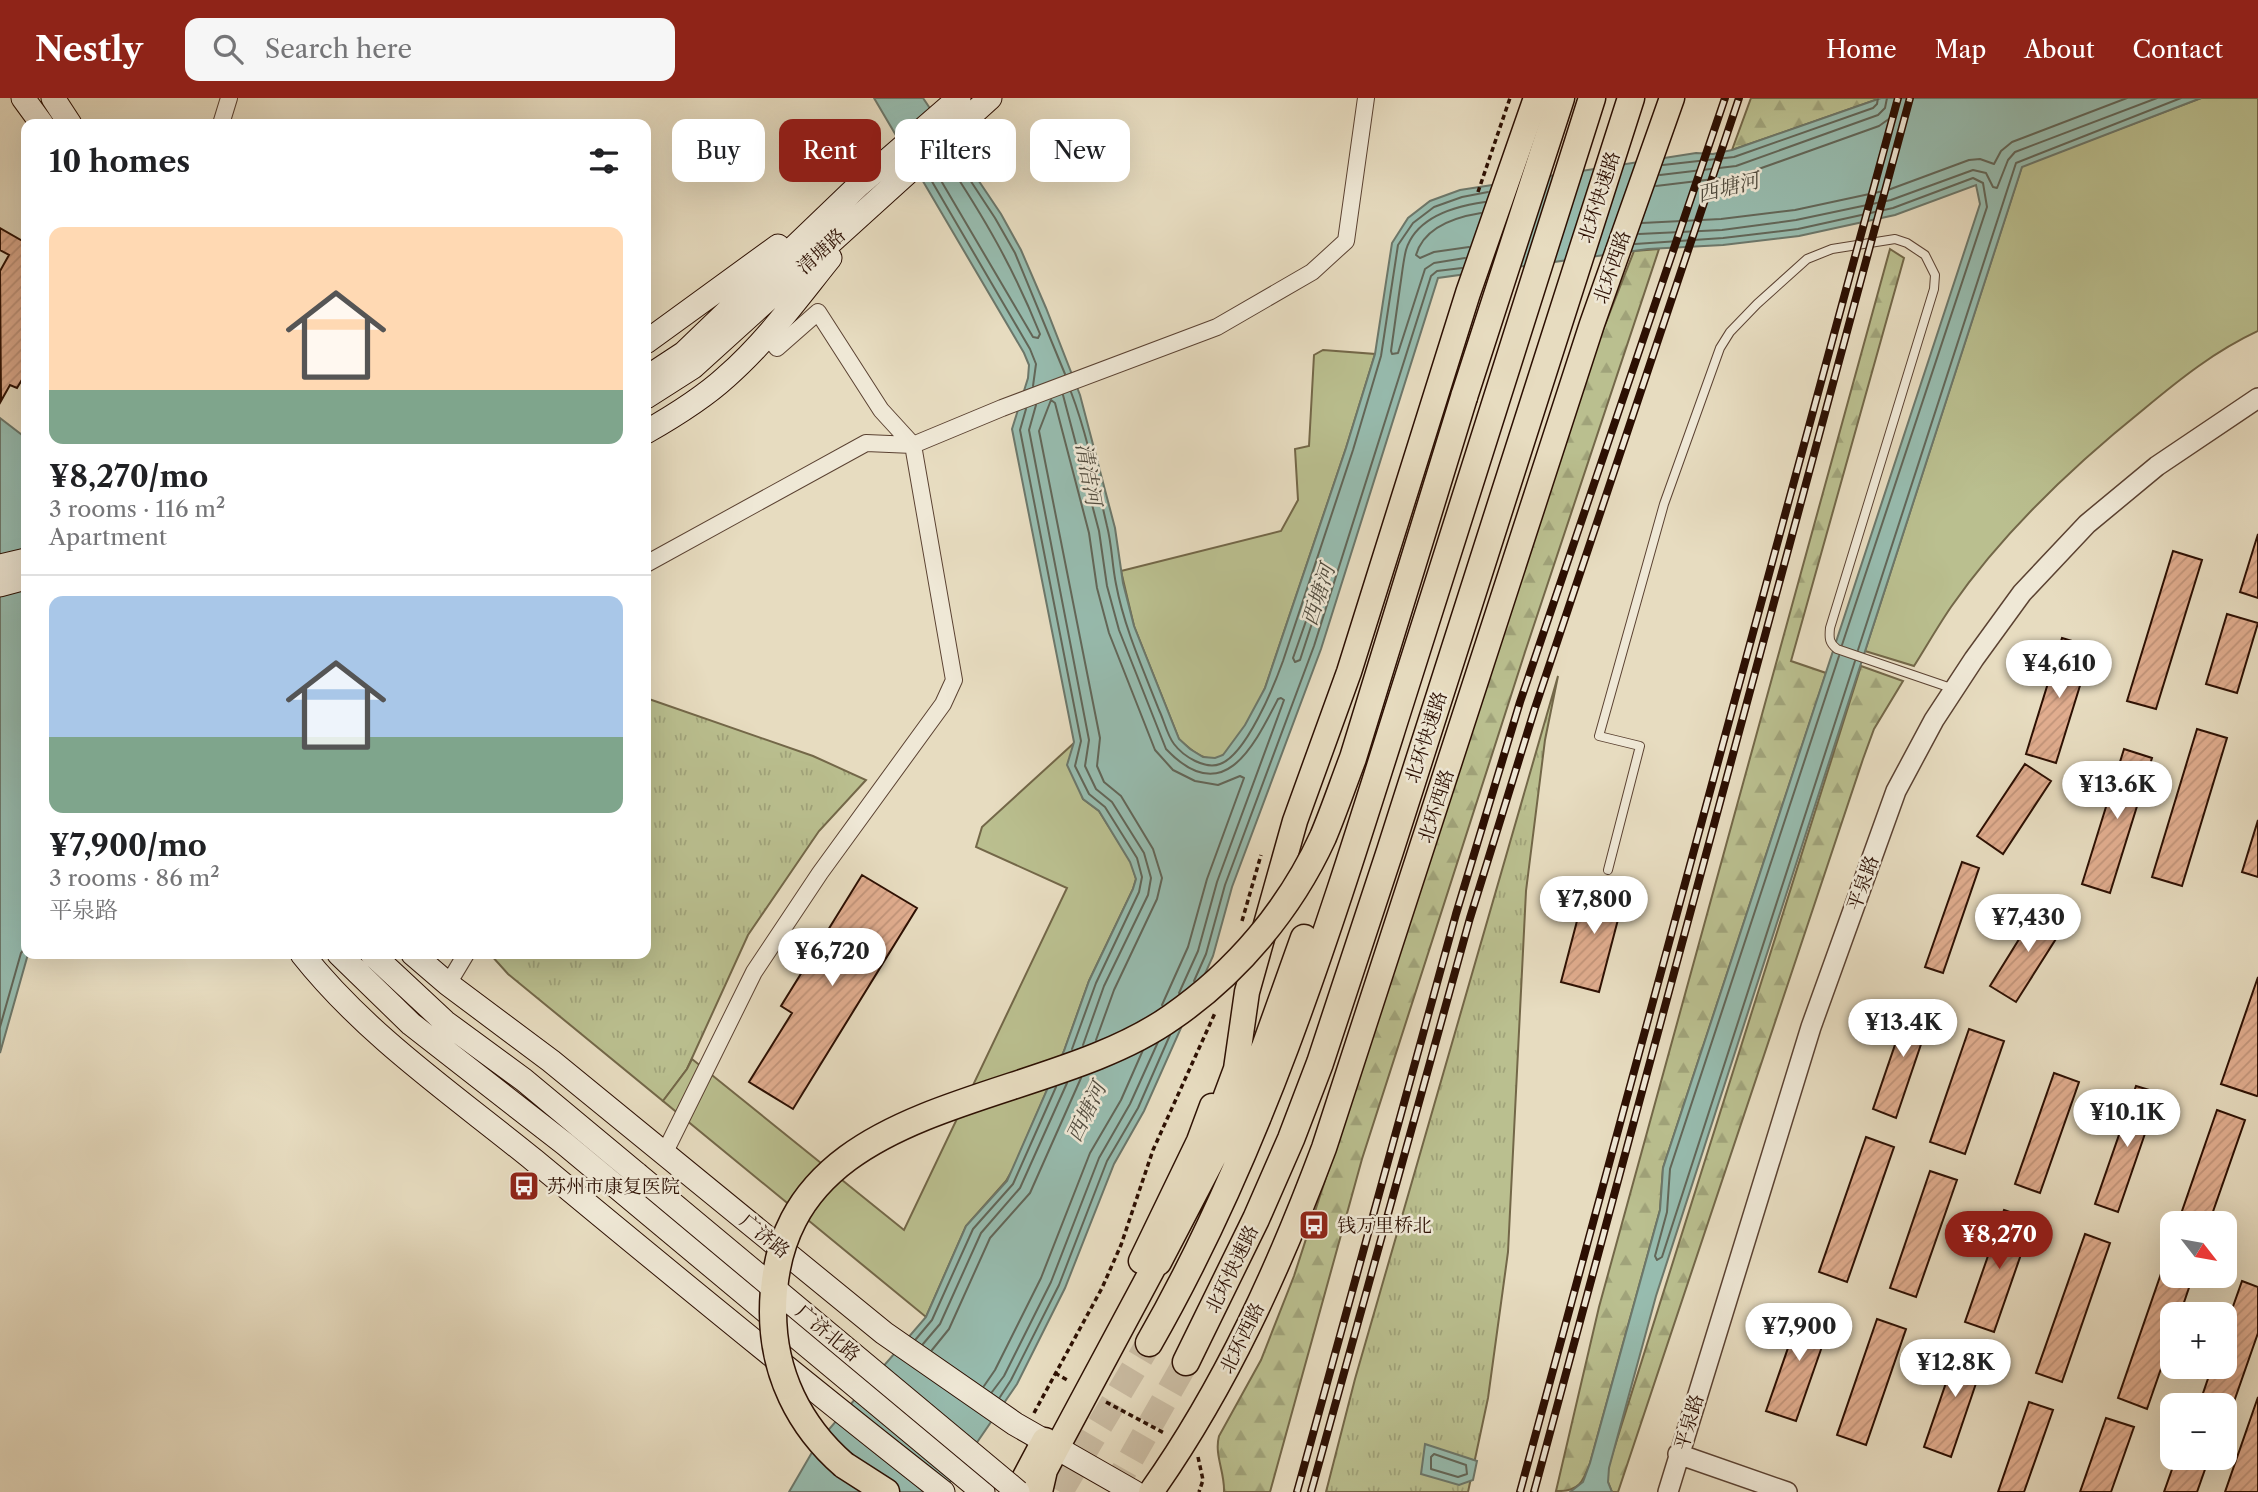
<!DOCTYPE html>
<html lang="en">
<head>
<meta charset="utf-8">
<style>
	:root { --surface:#fff; --page:#f6f6f6; --text:#202124; --muted:#757577; --line:#e0e0e0; --accent:#8f2418 }
	body { margin:0; font-family:"Libre Caslon Text","Noto Serif SC",serif; background:var(--page); color:var(--text); height:100vh; display:flex; flex-direction:column; font-size:26px; white-space:nowrap }
	* { box-sizing:border-box; margin:0 }
	p { font-size:23px; color:var(--muted) }
	.icon { flex:none; width:38px; height:38px; fill:none; stroke:currentColor; stroke-width:2; stroke-linecap:round; stroke-linejoin:round }
	.map { position:relative; flex:1; overflow:hidden }
	.sheet { position:absolute; left:21px; top:21px; width:630px; height:840px; display:flex; flex-direction:column; background:var(--surface); border-radius:14px; box-shadow:0 7px 28px #0002 }
	.sheet>* { flex:none }
	.hud { position:absolute; left:672px; top:21px; width:665px; height:63px; display:flex; gap:14px }
	.needle { width:46px; rotate:121deg }
	.buttons { position:absolute; left:2160px; top:1113px; display:grid; gap:14px }
	.buttons a { display:grid; place-items:center; width:77px; height:77px; border-radius:14px; background:var(--surface); box-shadow:0 7px 28px #0002; font-size:35px }
	.price { position:absolute; translate:-50% -60px; padding:0 16px; border-radius:24px; background:#fff; color:#222; font-size:23px; line-height:46px; filter:drop-shadow(0 2px 4px #0008) }
	.price::after { content:''; position:absolute; left:50%; top:42px; width:21px; height:16px; margin-left:-10px; background:inherit; clip-path:polygon(0 0,100% 0,50% 100%) }
	.price.selected { background:var(--accent); color:#fff }
	ul { padding:0; list-style:none }
	li { display:grid; align-content:center; gap:14px; height:371px; padding:0 28px }
	li+li { border-top:2px solid var(--line) }
	li span { display:grid; place-items:center; height:217px; border-radius:14px; color:#555 }
	li>.icon { margin-inline-start:auto }
	span .icon { width:126px; height:126px; fill:#fffc; stroke-width:1 }
	li b { font-size:30px }
	h2 { display:flex; justify-content:space-between; align-items:center; height:84px; padding:0 28px; font-size:30px }
	.pill { padding:0 24px; border-radius:14px; background:var(--surface); box-shadow:0 7px 28px #0002; font-size:24px; line-height:63px }
	.pill.selected { background:var(--accent); color:#fff }
	header { display:flex; align-items:center; gap:42px; box-sizing:border-box; height:98px; padding:0 35px; background:var(--accent); color:#fff }
	header strong { font-size:33px }
	nav { display:flex; gap:38px; margin-inline-start:auto; font-size:24px }
	.search { width:490px; height:63px; background:var(--page); display:flex; align-items:center; gap:18px; box-sizing:border-box; padding:0 24px; border-radius:14px; color:var(--muted); font-size:26px }
	.map>svg:first-child { display:block }
	.grass { fill:url(#grass-tufts); stroke:#736748; stroke-width:2 }
	.forest { fill:url(#forest-firs); stroke:#736748; stroke-width:2 }
	.green { fill:#babf8f; stroke:#736748; stroke-width:2 }
	.water { fill:#97bcaf; stroke:#6c776a; stroke-width:2 }
	.lines { fill:none; stroke-linecap:round; stroke-linejoin:round }
	.shore { stroke:#626658; stroke-width:2 }
	.building { fill:url(#building-hatch); stroke:#2c0f02; stroke-width:2 }
	.trunk-tunnel { stroke:#cbbda4; stroke-width:26; stroke-dasharray:26 13; stroke-linecap:butt }
	.service-casing { stroke:#5b4232; stroke-width:10 }
	.minor-casing { stroke:#5b4232; stroke-width:18 }
	.tertiary-casing { stroke:#5b4232; stroke-width:22 }
	.secondary-casing { stroke:#2c0f02; stroke-width:25 }
	.primary-casing { stroke:#2c0f02; stroke-width:27 }
	.trunk-casing { stroke:#2c0f02; stroke-width:29 }
	.path { stroke:#2c0f02; stroke-width:3.5; stroke-dasharray:5 3.5; stroke-linecap:butt }
	.service { stroke:#efe8d6; stroke-width:8 }
	.minor { stroke:#efe8d6; stroke-width:16 }
	.tertiary { stroke:#efe8d6; stroke-width:19 }
	.secondary { stroke:#efe8d6; stroke-width:23 }
	.primary { stroke:#e7dcc0; stroke-width:24 }
	.trunk { stroke:#e7dcc0; stroke-width:26 }
	.rail-casing { stroke:#2c0f02; stroke-width:8 }
	.rail { stroke:#efe8d6; stroke-width:5; stroke-dasharray:16; stroke-linecap:butt }
	.secondary-bridge-casing { stroke:#2c0f02; stroke-width:25; stroke-linecap:butt }
	.trunk-bridge-casing { stroke:#2c0f02; stroke-width:29; stroke-linecap:butt }
	.secondary-bridge { stroke:#efe8d6; stroke-width:23 }
	.trunk-bridge { stroke:#e7dcc0; stroke-width:26 }
	.labels { text-anchor:middle; dominant-baseline:central; stroke-width:5; stroke-linejoin:round; paint-order:stroke }
	.street-label { font-size:19px; fill:#2c0f02; stroke:#efe8d6 }
	.poi-label { font-size:19px; fill:#2c0f02; stroke:#efe8d6; text-anchor:start }
	.water-label { font-size:21px; font-style:italic; fill:#514c3f; stroke:#efe8d6 }
</style>
</head>
<body>
<header>
<strong>Nestly</strong>
<div class="search"><svg class="icon" aria-label="search" viewBox="0 0 24 24"><circle cx="10" cy="10" r="6"/><path d="M15 15l6 6"/></svg>Search here</div>
<nav><a>Home</a><a>Map</a><a>About</a><a>Contact</a></nav>
</header>
<div class="map">
<svg width="2258" height="1394" viewBox="0 0 2258 1394">
	<defs>
		<pattern id="grass-tufts" width="24" height="20" patternUnits="userSpaceOnUse" patternTransform="scale(1.75)"><rect width="24" height="20" fill="#babf8f"/><path d="M3 7l-1-3M5 7V3M7 7l1-3M15 17l-1-3M17 17v-4M19 17l1-3" fill="none" stroke="#a0a37a"/></pattern>
		<pattern id="forest-firs" width="22" height="20" patternUnits="userSpaceOnUse" patternTransform="scale(1.75)"><rect width="22" height="20" fill="#babf8f"/><path d="M5 1l3.5 6h-7zM16 11l3.5 6h-7z" fill="#a0a37a"/></pattern>
		<pattern id="building-hatch" width="6" height="6" patternUnits="userSpaceOnUse" patternTransform="scale(1.75)"><rect width="6" height="6" fill="#e1ad8f"/><path d="M-1 1l2-2M0 6l6-6M5 7l2-2" fill="none" stroke="#c1947a"/></pattern>
	</defs>
	<rect width="100%" height="100%" fill="#e7dcc0"/>
	<filter id="stains"><feTurbulence type="fractalNoise" baseFrequency=".00286" numOctaves="4"/><feColorMatrix values="0 0 0 0 .2 0 0 0 0 .09 0 0 0 0 .02 0 0 0 .5 -.17"/></filter>
	<radialGradient id="worn" r=".72"><stop offset=".6" stop-color="#630" stop-opacity="0"/><stop offset="1" stop-color="#630" stop-opacity=".3"/></radialGradient>
	<path class="grass" d="M1558,578L1545,642L1526,793L1508,1154L1488,1300L1468,1394H1326L1355,1281Z
		M646,600L813,658L866,682L819,733L748,837L687,971L663,1003L508,876L490,856H646Z"/>
	<path class="forest" d="M1751,0H1881L1732,52Z
		M1659,151L1525,554L1362,1061L1270,1394H1224C1225,1374 1214,1357 1219,1338L1261,1262L1294,1178L1592,260L1634,153Z
		M1890,151L1904,160L1791,563L1826,575L1663,1070L1660,1112L1590,1365C1583,1384 1579,1394 1556,1393L1599,1209Z
		M1861,568L1903,583L1874,631L1863,661L1618,1394H1612L1608,1384V1370Z"/>
	<path class="green" d="M2201,0H2258V233C2215,253 2180,281 2144,311C2073,368 2003,434 1951,509C1938,528 1926,549 1914,568L1865,553L2022,68Z
		M1323,252L1375,256L1346,350L1265,590C1259,605 1232,655 1218,660C1203,664 1189,650 1179,641L1134,528L1121,473L1281,433L1298,402L1295,351L1309,348L1314,257Z
		M1074,645L1071,657L1083,701L1099,713L1131,764L1136,781L1133,791L1089,883L1064,953L1013,1071L1006,1083L966,1128L926,1219L663,1003L687,971L692,961L904,1132L1067,790L976,749L982,729Z"/>
	<path class="water" d="M874,0H923L1001,116L1021,152L1046,210L1080,297L1115,430L1123,485L1134,528L1179,641L1190,651L1203,659L1215,660L1223,657L1245,627L1265,590L1346,350L1375,256L1392,145L1408,120L1430,103L1460,92L1696,55L1713,56L1732,52L1881,0H2201L2022,69L1656,1198L1609,1370L1608,1384L1612,1394H1570L1583,1384L1590,1365L1660,1112L1663,1070L1980,106L1976,87L1895,117L1799,138L1723,147L1648,151L1438,180L1321,551L1232,789L1213,858L1144,1013L1114,1066L1065,1190L1017,1286L943,1394H789L818,1344L926,1219L966,1128L1007,1083L1064,953L1089,883L1133,791L1136,781L1130,764L1099,713L1083,701L1067,667L1074,644L1012,331L1028,280L1029,267L1024,255Z
		M0,320L26,340L28,856L0,955Z
		M1425,1346L1477,1363L1473,1382L1459,1387L1421,1376Z"/>
	<g class="lines">
		<path class="shore" d="M951,53L995,120L1015,155L1065,276
			M1663,67L1734,59L1873,10L1877,6L1878,0
			M933,69L1033,239L1038,240L1040,236C1013,169 984,119 944,59
			M927,75L1030,251L1036,266L1033,288
			M1660,77L1736,68L1878,17L1885,10L1887,0
			M1656,88L1739,78L1879,28L1893,18L1898,0
			M1642,125L1721,121L1795,112L1888,92L1969,62L1980,61L1994,66L2001,53L2012,44L2127,0
			M1639,136L1722,132L1796,122L1891,102L1973,72L1986,75L1993,89L1997,90L2008,62L2015,54L2157,0
			M1635,146L1723,140L1798,131L1893,110L1973,80L1983,85L1987,109L1842,547
			M1469,149L1434,154L1420,160L1416,157C1424,129 1456,119 1481,115
			M1465,160L1434,165L1425,171L1398,255L1392,256L1391,253C1394,232 1397,210 1400,189C1402,177 1403,164 1406,152C1416,119 1456,108 1485,104
			M1071,294C1087,336 1097,385 1107,428C1112,447 1112,467 1116,486C1124,529 1143,571 1159,612C1164,622 1167,637 1174,646C1183,658 1205,672 1220,666C1246,657 1274,588 1283,563L1353,352L1381,258L1398,147L1413,125L1434,109L1462,99L1488,94
			M1063,297L1099,433L1107,488L1119,532L1166,651C1223,711 1253,650 1278,601L1281,600L1284,602L1217,784L1198,853L1179,895
			M1036,307L1029,332L1089,642L1085,668L1096,691L1112,704L1144,755L1151,780L1148,797L1104,888L1083,947
			M1026,311L1020,332L1081,643L1075,668L1089,696L1105,709L1137,760L1142,779L1139,794L1096,885L1072,951
			M1313,503L1317,504L1318,507L1300,562L1295,564L1293,560Z
			M1858,552L2016,65L2181,0
			M1839,558L1670,1071L1667,1114L1655,1158L1657,1162L1662,1159L1855,563
			M1194,883L1206,856L1225,787L1314,548L1431,178L1437,173L1462,170
			M0,929L21,855L26,849
			M1096,942L1114,892L1157,801L1162,780L1153,751L1121,698L1104,684L1097,668L1100,640L1039,333L1051,302L1055,305L1089,435L1097,490L1109,535L1155,652L1173,672L1195,683L1218,687L1240,678L1244,680L1207,781L1188,849L1162,907
			M916,1241L932,1222L973,1131L1013,1086L1056,989
			M923,1246L940,1226L981,1135L1020,1090L1067,985
			M932,1252L949,1231L990,1140L1030,1095L1081,980
			M984,1288L995,1272L1041,1180L1090,1055L1121,1002L1143,952
			M992,1294L1004,1278L1051,1184L1099,1060L1130,1006L1158,944
			M1000,1299L1011,1282L1059,1187L1107,1063L1138,1010L1170,937
			M1434,1356L1466,1367L1467,1376L1458,1379L1431,1371V1359Z"/>
	</g>
	<path class="building" d="M0,130L26,145V275L17,290L10,287L1,303L0,173L9,157L0,152Z
		M2258,436V500L2240,494Z
		M2173,453L2202,462L2156,611L2127,603Z
		M2227,516L2258,525L2237,595L2206,586Z
		M2062,540L2092,549L2056,665L2026,656Z
		M2197,631L2227,640L2182,788L2152,779Z
		M2124,651L2152,660L2110,795L2082,786Z
		M2025,666L2051,683L2003,756L1977,738Z
		M2258,722V779L2242,774Z
		M1962,764L1979,770L1943,875L1925,869Z
		M862,777L917,810L793,1011L749,984L792,915L781,908Z
		M1588,781L1626,791L1599,894L1561,884Z
		M2039,809L2066,825L2016,904L1990,888Z
		M2258,879V997L2257,998L2221,986Z
		M1910,903L1933,911L1896,1020L1873,1011Z
		M1969,931L2004,943L1965,1056L1930,1044Z
		M2054,975L2079,984L2040,1095L2015,1086Z
		M2136,988L2159,995L2118,1114L2095,1106Z
		M2217,1012L2245,1022L2209,1125H2207L2181,1116Z
		M1866,1039L1894,1049L1847,1184L1819,1174Z
		M1930,1073L1957,1082L1916,1199L1890,1190Z
		M2004,1112L2033,1122L1994,1234L1965,1224Z
		M2085,1136L2110,1145L2062,1284L2036,1275Z
		M2164,1167L2172,1170V1178H2193L2180,1216H2172V1239L2147,1311L2118,1300Z
		M2242,1183L2258,1189V1235L2230,1315L2224,1313V1307H2208L2200,1304L2212,1269H2224V1234Z
		M1803,1207L1833,1217L1796,1323L1766,1313Z
		M1877,1221L1906,1231L1866,1347L1837,1337Z
		M1960,1244L1987,1253L1951,1359L1924,1349Z
		M2258,1299V1394H2225Z
		M2029,1304L2053,1312L2024,1394H1998Z
		M2106,1320L2134,1329L2111,1394H2080Z
		M2176,1360H2209L2197,1394H2164Z"/>
	<g class="lines">
		<path class="trunk-tunnel" d="M1060,1394L1149,1245
			M1112,1394L1186,1264"/>
		<g class="service-casing">
			<path id="service" d="M1608,772L1640,648L1599,638L1664,406L1720,250L1730,234L1757,206L1807,161L1832,151L1895,141L1907,145L1925,157L1935,177L1934,191L1830,530C1829,540 1829,545 1837,551L1954,591"/>
		</g>
		<g class="minor-casing">
			<path id="minor" d="M221,26L229,0
				M646,466L866,345L913,347L1002,310L1217,229L1312,174L1346,143L1366,0
				M448,886L466,856
				M664,1056L754,874L820,775L943,606L954,582L913,347L881,312L818,214L777,250L767,238"/>
		</g>
		<g class="tertiary-casing">
			<path id="tertiary" d="M1678,1356L1787,1394
				M1668,1394L1811,929L1896,693L1934,622L1974,561L2022,495L2087,426L2157,368L2258,300"/>
		</g>
		<g class="secondary-casing">
			<path id="secondary" d="M23,0L42,26
				M53,0L70,26
				M646,244L778,148
				M646,280L684,255L859,87L959,0
				M646,299L693,269L990,0
				M646,334C674,318 702,301 726,279C766,244 797,201 830,160
				M0,468L26,462
				M0,487L26,480
				M302,856C367,938 454,997 535,1063C670,1175 805,1286 943,1394
				M339,856L411,926L565,1046L983,1394
				M372,856L445,924L524,982L637,1076
				M413,856L448,886L551,963L884,1235L1015,1326L1134,1394"/>
		</g>
		<g class="primary-casing">
			<path id="primary" d="M1214,1030L1236,971L1247,894L1295,723L1349,574L1468,195L1536,0
				M1141,1163L1199,1043L1212,1008
				M1040,1394L1045,1372L1165,1148
				M1151,1394C1226,1288 1279,1170 1324,1050L1592,226L1672,0"/>
		</g>
		<g class="trunk-casing">
			<path id="trunk" d="M1464,299L1561,0
				M1158,1164L1221,1043L1265,949L1304,840
				M1149,1245C1262,1048 1329,830 1397,615C1462,410 1527,205 1592,0
				M1186,1264L1256,1121L1291,1041L1320,965L1390,753L1631,0
				M844,1367L886,1394
				M1018,1394L1045,1343"/>
		</g>
		<path class="path" d="M1478,94L1510,0
			M1242,823L1261,757
			M1055,1275L1069,1283
			M1106,1304L1164,1335
			M1034,1315L1102,1190L1121,1147L1153,1052L1215,915
			M1198,1359L1203,1382L1199,1394"/>
		<use href="#service" class="service"/>
		<use href="#minor" class="minor"/>
		<use href="#tertiary" class="tertiary"/>
		<use href="#secondary" class="secondary"/>
		<use href="#primary" class="primary"/>
		<use href="#trunk" class="trunk"/>
		<g class="rail-casing">
			<path id="rail" d="M1297,1394L1456,816L1520,604L1725,0
				M1311,1394L1470,820L1535,610L1739,0
				M1520,1394L1898,0
				M1534,1394L1910,0"/>
		</g>
		<use href="#rail" class="rail"/>
		<g class="secondary-bridge-casing">
			<path id="secondary-bridge" d="M637,1076L1018,1394"/>
		</g>
		<g class="trunk-bridge-casing">
			<path id="trunk-bridge" d="M844,1367C799,1328 773,1275 773,1214C773,994 1037,1015 1172,919C1237,874 1290,811 1323,739C1334,713 1343,686 1353,660L1464,299"/>
		</g>
		<use href="#secondary-bridge" class="secondary-bridge"/>
		<use href="#trunk-bridge" class="trunk-bridge"/>
	</g>
	<defs>
		<g id="bus-square" transform="scale(1.575)"><rect x="-9" y="-9" width="18" height="18" rx="4" fill="#8f2418" stroke="#efe8d6"/><path d="M-5-6H5V4H4V6H2V4H-2V6H-4V4H-5ZM-3.5-4V0h7V-4ZM-3.5 1.2v1.5H-2V1.2ZM2 1.2v1.5H3.5V1.2Z" fill="#fff"/></g>
	</defs>
	<g fill-rule="evenodd">
		<use href="#bus-square" x="524" y="1088"/>
		<use href="#bus-square" x="1314" y="1127"/>
	</g>
	<g class="labels">
		<g class="street-label">
			<text transform="translate(1599 99) rotate(-72)">北环快速路</text>
			<text transform="translate(821 153) rotate(-42)">清塘路</text>
			<text transform="translate(1612 169) rotate(-71)">北环西路</text>
			<text transform="translate(1426 639) rotate(-72)">北环快速路</text>
			<text transform="translate(1436 708) rotate(-72)">北环西路</text>
			<text transform="translate(1863 785) rotate(-70)">平泉路</text>
			<text transform="translate(765 1138) rotate(39)">广济路</text>
			<text transform="translate(1232 1171) rotate(-64)">北环快速路</text>
			<text transform="translate(828 1235) rotate(40)">广济北路</text>
			<text transform="translate(1242 1240) rotate(-64)">北环西路</text>
			<text transform="translate(1689 1324) rotate(-73)">平泉路</text>
		</g>
		<g class="poi-label">
			<text x="547" y="1088">苏州市康复医院</text>
			<text x="1337" y="1127">钱万里桥北</text>
		</g>
		<g class="water-label">
			<text transform="translate(1728 89) rotate(-14)">西塘河</text>
			<text transform="translate(1089 376) rotate(80)">清洁河</text>
			<text transform="translate(1318 497) rotate(-72)">西塘河</text>
			<text transform="translate(1086 1014) rotate(-64)">西塘河</text>
		</g>
	</g>
	<rect width="100%" height="100%" filter="url(#stains)"/>
	<rect width="100%" height="100%" fill="url(#worn)"/>
</svg>
<div class="buttons">
<a><svg class="needle" viewBox="-14 -14 28 28"><path d="M0-13l5 13h-10z" fill="#e53935"/><path d="M0 13l5-13h-10z" fill="#757577"/></svg></a>
<a>+</a>
<a>−</a>
</div>
<b class="price" style="left:2059px;top:602px">¥4,610</b>
<b class="price" style="left:2117px;top:723px">¥13.6K</b>
<b class="price" style="left:1594px;top:838px">¥7,800</b>
<b class="price" style="left:2028px;top:856px">¥7,430</b>
<b class="price" style="left:832px;top:890px">¥6,720</b>
<b class="price" style="left:1903px;top:961px">¥13.4K</b>
<b class="price" style="left:2127px;top:1051px">¥10.1K</b>
<b class="price selected" style="left:1999px;top:1173px">¥8,270</b>
<b class="price" style="left:1799px;top:1265px">¥7,900</b>
<b class="price" style="left:1955px;top:1301px">¥12.8K</b>
<div class="hud">
<a class="pill">Buy</a>
<a class="pill selected">Rent</a>
<a class="pill">Filters</a>
<a class="pill">New</a>
</div>
<section class="sheet">
<h2>10 homes<svg class="icon" aria-label="filters" viewBox="0 0 24 24"><path d="M4 7h16M4 17h16"/><circle cx="9" cy="7" r="2"/><circle cx="15" cy="17" r="2"/></svg></h2>
<ul>
<li><span style="background:linear-gradient(#ffd9b3 75%,#7fa58c 0)"><svg class="icon" aria-label="home" viewBox="0 0 24 24"><path d="M3 11l9-7 9 7M6 9v11h12V9"/></svg></span><div><b>¥8,270/mo</b><p>3 rooms · 116 m²</p><p>Apartment</p></div></li>
<li><span style="background:linear-gradient(#a9c7e8 65%,#7fa58c 0)"><svg class="icon" aria-label="home" viewBox="0 0 24 24"><path d="M3 11l9-7 9 7M6 9v11h12V9"/></svg></span><div><b>¥7,900/mo</b><p>3 rooms · 86 m²</p><p>平泉路</p></div></li>
</ul>
</section>
</div>
</body>
</html>
